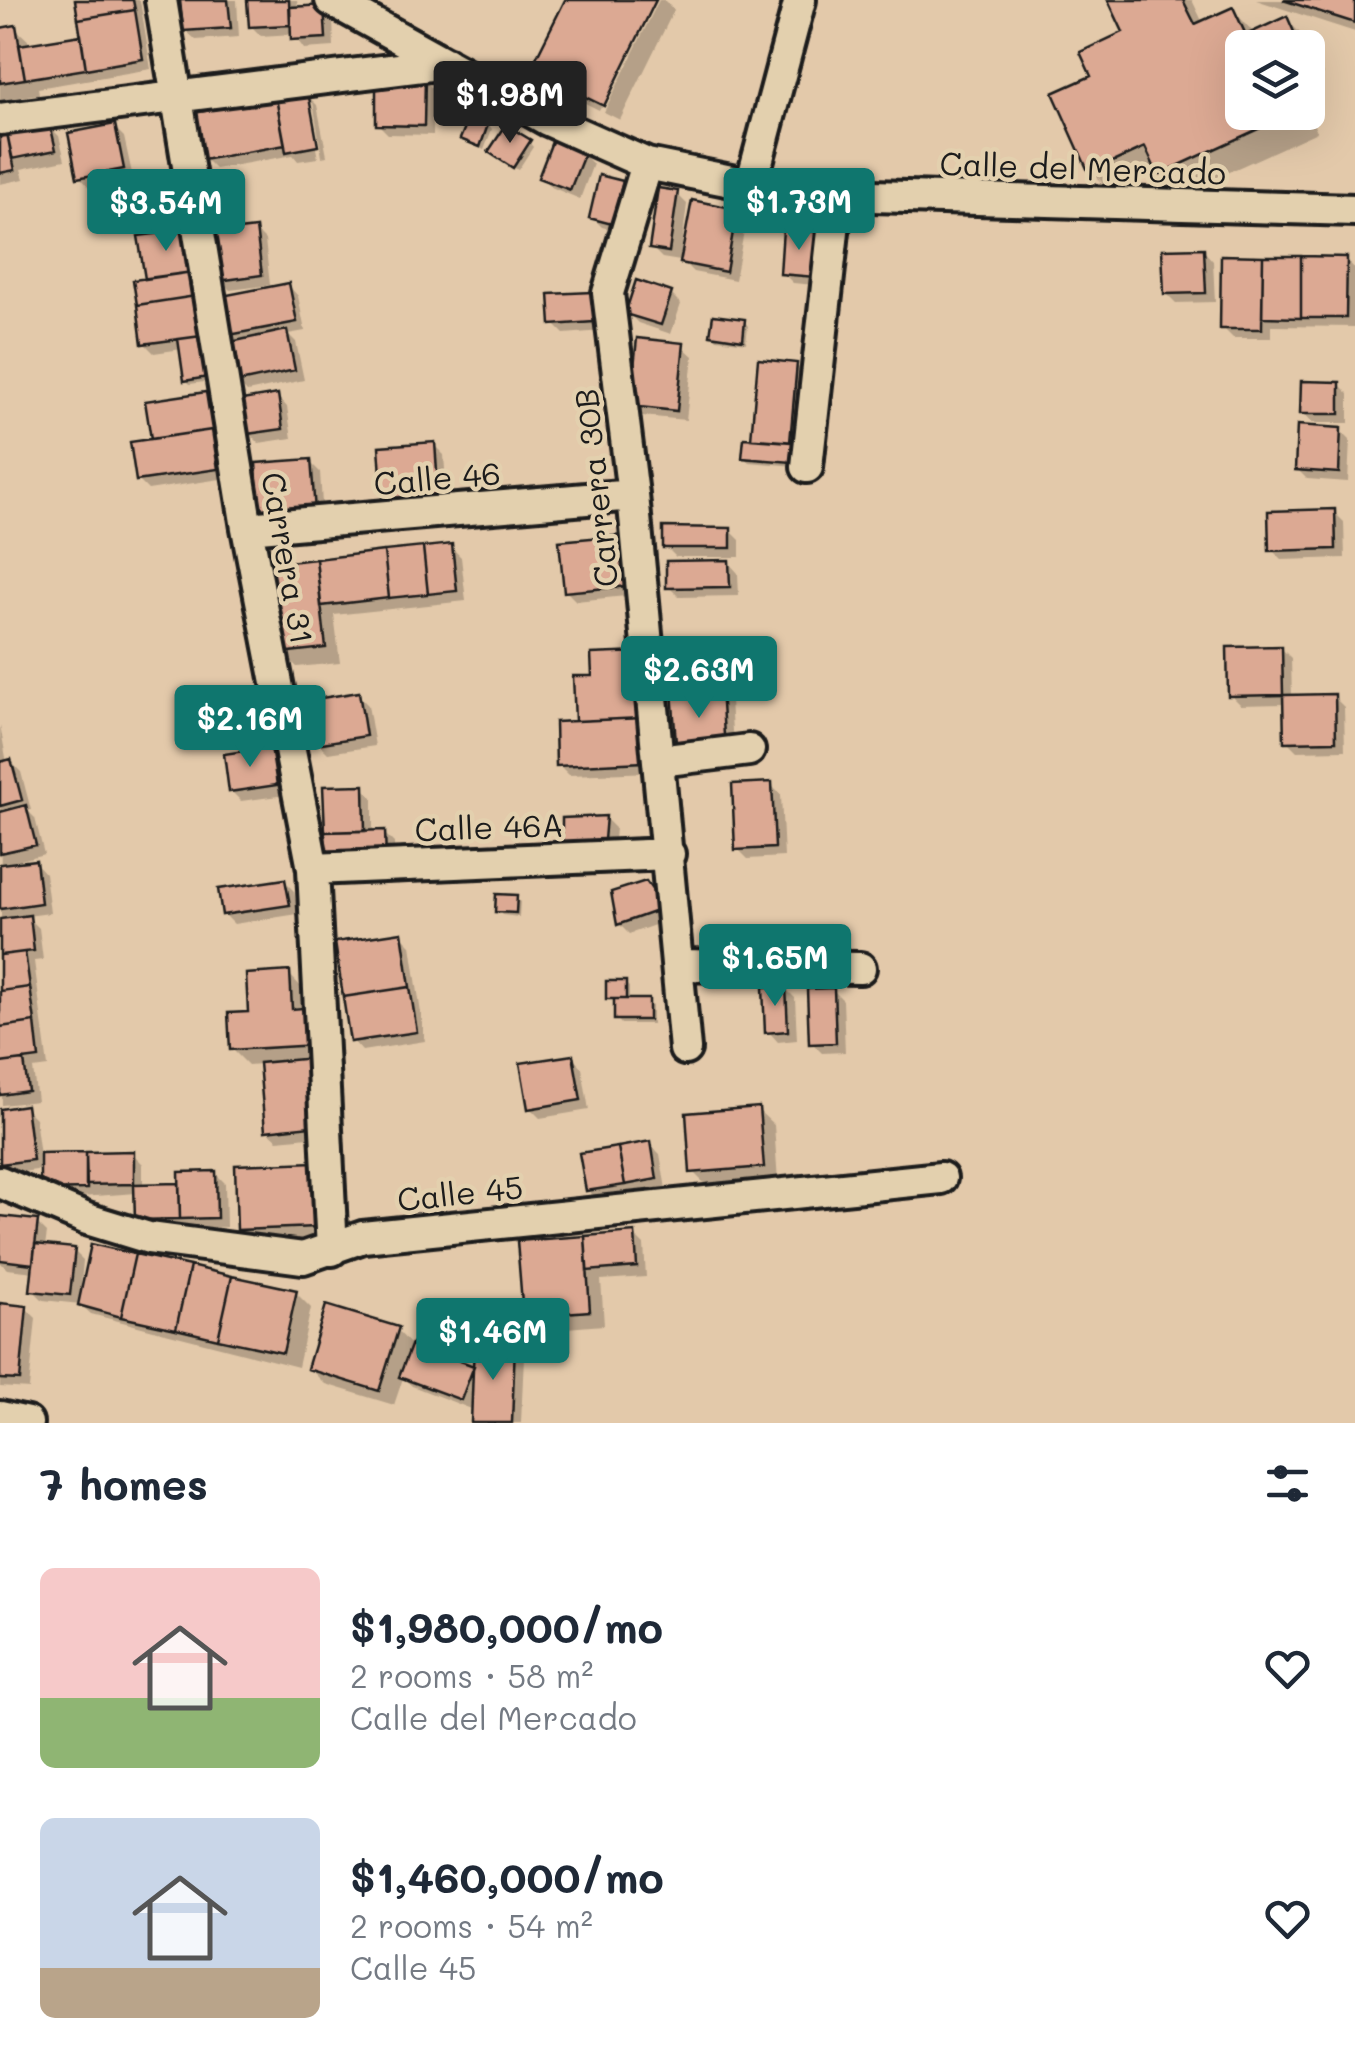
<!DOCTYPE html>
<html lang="en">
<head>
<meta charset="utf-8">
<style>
	:root { --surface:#fff; --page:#f6f6f7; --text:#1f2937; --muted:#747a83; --accent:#0f766e }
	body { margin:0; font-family:Mali,sans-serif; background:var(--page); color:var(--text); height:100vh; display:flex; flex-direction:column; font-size:38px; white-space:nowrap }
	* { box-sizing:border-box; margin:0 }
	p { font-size:32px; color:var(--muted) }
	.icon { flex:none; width:55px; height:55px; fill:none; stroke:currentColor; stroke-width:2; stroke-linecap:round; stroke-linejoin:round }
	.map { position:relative; height:1423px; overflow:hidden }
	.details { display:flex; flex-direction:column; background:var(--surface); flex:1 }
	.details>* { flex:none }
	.controls { position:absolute; left:1225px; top:30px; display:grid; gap:20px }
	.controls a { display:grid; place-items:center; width:100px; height:100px; border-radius:15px; background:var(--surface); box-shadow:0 10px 40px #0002; font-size:50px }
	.price { position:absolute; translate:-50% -85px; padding:0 22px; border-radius:10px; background:var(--accent); color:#fff; font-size:32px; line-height:65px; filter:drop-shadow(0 2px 5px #0008) }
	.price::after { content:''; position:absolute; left:50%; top:60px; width:30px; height:22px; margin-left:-15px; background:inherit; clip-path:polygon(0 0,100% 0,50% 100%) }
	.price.selected { background:#222; color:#fff }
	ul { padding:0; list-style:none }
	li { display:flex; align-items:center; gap:30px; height:250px; padding:0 40px }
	li span { display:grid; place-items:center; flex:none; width:280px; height:200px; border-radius:15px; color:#555 }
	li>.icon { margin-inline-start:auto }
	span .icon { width:120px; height:120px; fill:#fffc; stroke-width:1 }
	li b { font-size:42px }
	h2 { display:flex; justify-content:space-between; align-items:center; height:120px; padding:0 40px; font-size:42px }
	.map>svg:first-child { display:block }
	.shadow { fill:#0003 }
	.building { fill:#dca993; stroke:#1c1c1c; stroke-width:2.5 }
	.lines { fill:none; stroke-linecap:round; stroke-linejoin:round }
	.minor-casing { stroke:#1c1c1c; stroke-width:38 }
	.minor { stroke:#e3d0ae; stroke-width:30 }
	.labels { text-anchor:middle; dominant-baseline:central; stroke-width:9; stroke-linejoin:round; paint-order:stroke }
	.street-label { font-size:32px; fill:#1c1c1c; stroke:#e3d0ae }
</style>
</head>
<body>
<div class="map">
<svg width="1355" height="1423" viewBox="0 0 1355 1423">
	<rect width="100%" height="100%" fill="#e3c9aa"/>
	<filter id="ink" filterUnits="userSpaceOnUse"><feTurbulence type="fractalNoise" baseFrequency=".01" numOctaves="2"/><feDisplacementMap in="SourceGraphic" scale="20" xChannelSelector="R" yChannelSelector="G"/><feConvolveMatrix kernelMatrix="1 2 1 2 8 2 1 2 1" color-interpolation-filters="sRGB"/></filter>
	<g filter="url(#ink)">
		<path class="shadow" d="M77,0H140L151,69L38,88L39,94L0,100V30L15,28L31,43L83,37Z
			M183,0H237L239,37L196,40L185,30Z
			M250,0H297L298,9L323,8L333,18L334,47L304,49L293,34L261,36L251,26Z
			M568,0H654L599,110L549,85L533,70Z
			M659,0H664L674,10L620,120L604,112Z
			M1111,0H1192L1203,23L1233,10L1255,34L1286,19L1307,40L1323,75L1308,82V48H1242V112H1308L1317,132L1180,194L1158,170L1112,192L1091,171L1095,77L1127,33Z
			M1256,0H1355V32Z
			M424,80L434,90L433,135L388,134L378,124Z
			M307,95L317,105L327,156L322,157L313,103H307L318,158L298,161L293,155L215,169L205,159Z
			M488,124L492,129L484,150L463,139Z
			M49,126L59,136L65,160L21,169L24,179L0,184V137Z
			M114,127L124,137L133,178L89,187L79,176Z
			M529,142L533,147L518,170L496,156Z
			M583,154L593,164L580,199L551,187L541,177Z
			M621,183L631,193L622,232L602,227L592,217Z
			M677,194L687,204L680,261L662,258L652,248Z
			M736,211L746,221L735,280L693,272L682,261Z
			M255,230L265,240L270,285L230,290L220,280Z
			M785,232L824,286L793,283L783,273Z
			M1203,250L1213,261L1215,302L1176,303L1166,293Z
			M1346,259L1355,269V327L1271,326V338H1233L1223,328Z
			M136,282L211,381L190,384L186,380L182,349L154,353L144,343Z
			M288,285L298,296L305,331L288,334L296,342L304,380L247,392L237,381L235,343L226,335Z
			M591,294L601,304L603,331L564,334L554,324Z
			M671,294L681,304L671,334L638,323L628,313Z
			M744,321L748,326L746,343L717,339L712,334Z
			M682,346L693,356L686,420L642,416L632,406Z
			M796,365L806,376L796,466L749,462L744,458Z
			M1339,384L1349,394V423H1313L1303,412Z
			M205,394L215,405L227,478L148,490L138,480L153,441Z
			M277,396L287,407L292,438L259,443L249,433Z
			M1340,430L1350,440L1348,482L1307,479L1297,469Z
			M434,445L444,455L448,512L396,515Z
			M310,462L320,472L323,520L258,465Z
			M1334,512L1344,522L1345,558L1282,560L1272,550Z
			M730,530L740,540V557H676L666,547Z
			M622,537L636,595L576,601L566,591Z
			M451,547L461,557L466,601L334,615L340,663L297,667L281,652L272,566Z
			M728,562L738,573L739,596L679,597L669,587Z
			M1281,648L1291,658L1292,698L1334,697L1344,707L1345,750L1297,751L1287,741L1286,704L1241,705L1231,695Z
			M650,665L654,772L569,775L559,765L577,723L575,678H594Z
			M720,690L730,700L734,762L690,765Z
			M358,695L368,705L375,746L328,753L318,743Z
			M0,725L7,763L11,762L21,772L31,810L28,811L35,818L44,854L17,861V865L35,862L45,873L50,913L27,916L39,928L43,960L34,961L48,1067L33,1069L37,1101L2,1105Z
			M264,735V737L230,740Z
			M270,750L280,760L286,795L241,801L231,791Z
			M771,785L781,795L784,857L748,859L738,849Z
			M363,788L373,798V833H384L394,843L395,870L326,789Z
			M605,818L615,828L612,862L575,864Z
			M284,881L294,891L298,914L234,924L224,914Z
			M645,884L672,919L629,934L619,924Z
			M516,898L520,902L519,917L502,915L498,911Z
			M401,935L411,945L425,1041L362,1051L352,1040Z
			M289,974L304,990L329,1135L278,1140L267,1130L261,1064L248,1065L232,1049L251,1015Z
			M625,983L629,987V1002H648L652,1006V1024H621L617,1019V1003L608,998Z
			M785,988L795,998L797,1040L778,1042L768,1031Z
			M833,990L843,1000L845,1052L822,1053L812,1043Z
			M572,1057L582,1068L589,1110L540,1118L530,1108Z
			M25,1108L35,1118L40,1155L133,1154L143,1164V1186H182L215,1173L225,1183L226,1227L147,1229L137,1219V1193L53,1199L43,1169L2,1175L0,1111Z
			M758,1110L774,1125L778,1182L708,1187L693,1172Z
			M650,1144L660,1154L666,1189L598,1200L588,1190Z
			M314,1165L331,1242L255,1245L239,1229Z
			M37,1223L47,1233L45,1247L73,1250L83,1260L81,1285L295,1292L311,1308L298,1367L91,1314L80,1304L43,1300L33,1290L35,1272L7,1269L0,1262V1234Z
			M634,1235L644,1245L646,1277L601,1280L604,1325L541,1330L525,1315Z
			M0,1305L26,1308L36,1318L29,1389L0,1387Z
			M397,1330L412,1346L476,1370L514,1346L524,1356L521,1423H473L474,1410L412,1386L403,1378L394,1405L325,1384L309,1368Z"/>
		<path class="building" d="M75,0H133L135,10L78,19Z
			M180,0H228L231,28L183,31Z
			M247,0H289L290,25L249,27Z
			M565,0H656L604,106L530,70Z
			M1108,0H1183L1195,24L1233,7L1246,35L1287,16L1301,48H1242V112H1295L1158,175L1145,147L1089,173L1053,93L1091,76L1080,52L1123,32Z
			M1283,0H1355V23Z
			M324,5L326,38L291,40L290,7Z
			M135,10L143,59L86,69L78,19Z
			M16,25L25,79L0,83V28Z
			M81,35L86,69L25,79L19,45Z
			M376,77L425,78L424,126L376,125Z
			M308,92L318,146L286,152L276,98Z
			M276,98L285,145L203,160L194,113Z
			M470,115L489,122L480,147L460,139Z
			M50,124L56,150L12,159L7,133Z
			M115,124L124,169L77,178L68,133Z
			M506,125L531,140L513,168L488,152Z
			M7,133L15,170L0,173V134Z
			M553,139L585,152L570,190L538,178Z
			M599,175L623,181L612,224L589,218Z
			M658,188L678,191L669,252L649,249Z
			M692,200L737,209L726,272L680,263Z
			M256,228L262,275L218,281L212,233Z
			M783,229L818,232L815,277L780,274Z
			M187,230L193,272L145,279L138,236Z
			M1204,248L1206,293L1164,294L1162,249Z
			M1221,255L1263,256L1262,329H1220Z
			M1263,256H1301V318L1262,317Z
			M1301,256L1347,257L1346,318H1301Z
			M193,272L196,296L137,305L133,280Z
			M636,280L672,292L661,325L625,314Z
			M289,283L297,322L224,336L217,297Z
			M592,292L594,322L551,325L549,294Z
			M196,296L202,336L142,344L137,305Z
			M713,315L745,319L743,340L710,335Z
			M287,330L295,370L235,383L226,343Z
			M202,336L208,377L184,381L178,339Z
			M637,338L684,343L677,411L630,406Z
			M758,359L797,363L790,442L751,439Z
			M1301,381L1340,382V414H1300Z
			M206,392L212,430L151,439L145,401Z
			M278,394L283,429L247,434L242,400Z
			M1297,425L1341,428L1339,473L1295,470Z
			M212,430L218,469L136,481L130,442Z
			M744,438L794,442L792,462L742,458Z
			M435,442L439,502L383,506L379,446Z
			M311,459L315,511L259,515L256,463Z
			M1335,509L1336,549L1269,551L1268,511Z
			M663,527L731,528V548H663Z
			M623,535L628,586L564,592L559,541Z
			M452,544L457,591L428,594L423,547Z
			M423,547L428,594L389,598L384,551Z
			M384,551L389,598L321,606L316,559Z
			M316,559L326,648L279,653L270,564Z
			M729,560L730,587L666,588V561Z
			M1282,646L1283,695L1228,696L1227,647Z
			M641,652L643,718L575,721L573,676H592L591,654Z
			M721,687L725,752L677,756L672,691Z
			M359,692L366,736L316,744L309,700Z
			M1335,694L1336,741L1284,742L1283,695Z
			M643,718L645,762L556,766L555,722Z
			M259,719L262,733L225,739L223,725Z
			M271,747L277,785L229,792L224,754Z
			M11,759L22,800L0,806V762Z
			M772,782L775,848L735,850L732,784Z
			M364,785L365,831L325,832L323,786Z
			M26,805L36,845L0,853V812Z
			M606,816L603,852L562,855V818Z
			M385,830L386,861L326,862L325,832Z
			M36,860L41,903L0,909V864Z
			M285,879L290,905L222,915L218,889Z
			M646,881L665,908L617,925L611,892Z
			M496,894L517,895L516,913L495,912Z
			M30,915L34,951L0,955V919Z
			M402,932L410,987L343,997L335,942Z
			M25,952L30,987L0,991V955Z
			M290,971L292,1009L314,1007L316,1045L230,1050L228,1013L248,1012L246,974Z
			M606,981H626V999H606Z
			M786,986L788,1031L765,1033L763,987Z
			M30,987L35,1022L0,1027V991Z
			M410,987L417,1032L350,1042L343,997Z
			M834,988L836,1043L809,1044L807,989Z
			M614,999H649V1020H614Z
			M35,1022L39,1058L0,1063V1027Z
			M573,1055L581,1100L528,1109L520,1063Z
			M313,1058L320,1125L265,1131L259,1063Z
			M24,1060L28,1091L0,1095V1063Z
			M26,1105L33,1160L0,1164V1109Z
			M759,1107L764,1167L690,1173L686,1113Z
			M651,1141L657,1179L625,1185L618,1147Z
			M618,1147L625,1185L586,1191L579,1153Z
			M134,1151V1184L86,1185V1152Z
			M86,1152L87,1189L40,1190V1153Z
			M315,1162L317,1227L237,1230L235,1165Z
			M216,1171L217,1218L180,1219L179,1172Z
			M179,1183L180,1219L135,1220L134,1184Z
			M0,1216L38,1220L33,1264L0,1260Z
			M635,1232L637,1267L587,1271L585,1236Z
			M585,1236L590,1311L523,1316L517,1241Z
			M35,1244L75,1248L70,1295L30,1291Z
			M91,1244L135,1254L121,1317L78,1305Z
			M135,1254L190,1266L176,1329L121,1317Z
			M190,1266L232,1276L218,1339L176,1329Z
			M232,1276L297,1290L283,1353L218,1339Z
			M0,1303L27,1306L20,1380L0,1379Z
			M326,1305L399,1327L379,1391L307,1369Z
			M474,1342L515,1344L512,1423H471Z
			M412,1343L474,1366L461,1400L399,1377Z"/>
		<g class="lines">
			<g class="minor-casing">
				<path id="minor" d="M161,0L247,528L313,869L332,1250
					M331,0L548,120L647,164L751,185L837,195L1355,210
					M0,119L446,63
					M647,164L608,293L633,495L685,1049
					M751,185L800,0
					M807,467L837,195
					M247,528L633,495
					M659,761L749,750
					M313,869L669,854
					M679,965L860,968
					M0,1182L87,1219L149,1238L303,1258L363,1237L941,1178
					M0,1417L27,1423"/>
			</g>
			<use href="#minor" class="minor"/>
		</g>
	</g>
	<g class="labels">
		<g class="street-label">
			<text transform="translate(1083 167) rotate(2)">Calle del Mercado</text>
			<text transform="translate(437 477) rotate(-5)">Calle 46</text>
			<text transform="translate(595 488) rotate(-96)">Carrera 30B</text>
			<text transform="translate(289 558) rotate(80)">Carrera 31</text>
			<text transform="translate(489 826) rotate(-2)">Calle 46A</text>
			<text transform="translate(460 1192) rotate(-6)">Calle 45</text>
		</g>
	</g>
</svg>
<div class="controls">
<a><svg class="icon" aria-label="layers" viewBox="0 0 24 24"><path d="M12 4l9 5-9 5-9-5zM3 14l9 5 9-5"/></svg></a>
</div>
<b class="price selected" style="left:510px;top:146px">$1.98M</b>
<b class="price" style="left:799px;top:253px">$1.73M</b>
<b class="price" style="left:166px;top:254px">$3.54M</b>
<b class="price" style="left:699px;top:721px">$2.63M</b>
<b class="price" style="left:250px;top:770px">$2.16M</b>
<b class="price" style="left:775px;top:1009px">$1.65M</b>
<b class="price" style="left:493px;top:1383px">$1.46M</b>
</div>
<section class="details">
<h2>7 homes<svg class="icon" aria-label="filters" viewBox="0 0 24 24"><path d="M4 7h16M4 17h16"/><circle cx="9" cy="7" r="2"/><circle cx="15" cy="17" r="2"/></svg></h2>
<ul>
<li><span style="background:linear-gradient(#f6c9c9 65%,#8fb573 0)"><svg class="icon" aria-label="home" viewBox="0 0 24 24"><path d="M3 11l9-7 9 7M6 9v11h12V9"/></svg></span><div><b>$1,980,000/mo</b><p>2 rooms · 58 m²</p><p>Calle del Mercado</p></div><svg class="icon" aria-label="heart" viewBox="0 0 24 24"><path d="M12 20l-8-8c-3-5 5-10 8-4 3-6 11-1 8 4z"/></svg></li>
<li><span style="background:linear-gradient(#c9d6e8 75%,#b9a48a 0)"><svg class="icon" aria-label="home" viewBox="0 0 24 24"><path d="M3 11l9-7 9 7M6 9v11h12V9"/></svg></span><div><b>$1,460,000/mo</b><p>2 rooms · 54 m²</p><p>Calle 45</p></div><svg class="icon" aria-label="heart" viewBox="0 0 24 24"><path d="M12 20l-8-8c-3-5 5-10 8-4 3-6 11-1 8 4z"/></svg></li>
</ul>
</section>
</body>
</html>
